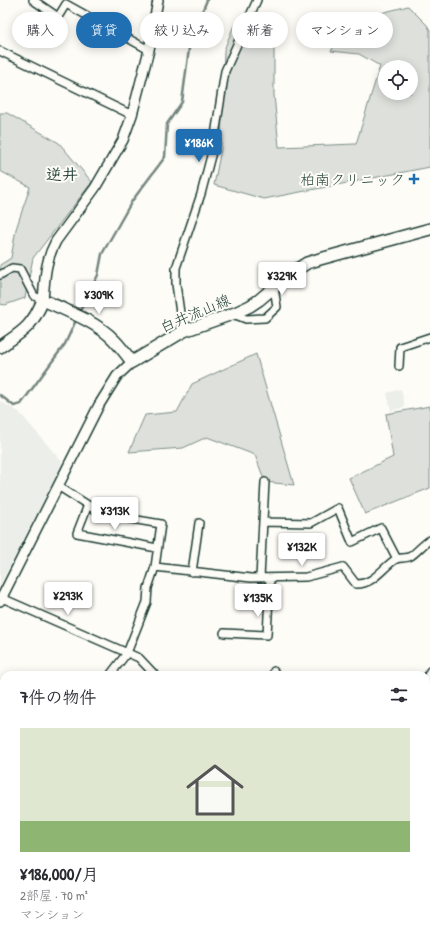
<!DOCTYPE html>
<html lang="ja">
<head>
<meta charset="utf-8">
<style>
	:root { --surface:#fff; --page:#f7f7f7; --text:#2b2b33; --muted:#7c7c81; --line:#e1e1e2; --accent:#1f6fb2 }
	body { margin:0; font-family:"Patrick Hand","Klee One",sans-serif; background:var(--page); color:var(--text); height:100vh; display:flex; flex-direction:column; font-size:15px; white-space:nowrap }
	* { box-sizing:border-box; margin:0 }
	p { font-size:13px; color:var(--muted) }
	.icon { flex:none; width:22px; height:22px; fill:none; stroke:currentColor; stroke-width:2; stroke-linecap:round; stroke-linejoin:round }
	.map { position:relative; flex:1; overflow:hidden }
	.drawer { position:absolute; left:0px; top:671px; width:430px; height:268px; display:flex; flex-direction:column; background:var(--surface); border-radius:12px 12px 0 0; box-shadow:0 2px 10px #0003 }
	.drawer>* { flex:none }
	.guide { position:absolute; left:12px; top:12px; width:406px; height:36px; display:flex; gap:8px }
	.tools { position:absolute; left:378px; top:60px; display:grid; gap:8px }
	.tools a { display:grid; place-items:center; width:40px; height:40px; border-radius:50%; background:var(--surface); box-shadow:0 2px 10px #0003; font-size:20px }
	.price { position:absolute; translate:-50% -34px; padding:0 9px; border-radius:4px; background:#fff; color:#222; font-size:13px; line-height:26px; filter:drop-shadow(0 1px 2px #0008) }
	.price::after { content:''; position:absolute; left:50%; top:24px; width:12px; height:9px; margin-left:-6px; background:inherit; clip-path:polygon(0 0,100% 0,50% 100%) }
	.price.active { background:var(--accent); color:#fff }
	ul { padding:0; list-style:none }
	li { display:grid; align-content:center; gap:8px; height:212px; padding:0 20px }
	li+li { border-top:1px solid var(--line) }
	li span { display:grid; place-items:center; height:124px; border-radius:0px; color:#555 }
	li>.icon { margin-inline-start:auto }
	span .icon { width:72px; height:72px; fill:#fffc; stroke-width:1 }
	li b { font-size:17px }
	h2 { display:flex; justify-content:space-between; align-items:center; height:48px; padding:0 20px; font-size:17px }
	.chip { padding:0 14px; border-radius:18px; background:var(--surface); box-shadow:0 2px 10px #0003; font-size:14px; line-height:36px }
	.chip.active { background:var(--accent); color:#fff }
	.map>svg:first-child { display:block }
	.built { fill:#eceee9 }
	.green { fill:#dde0db; stroke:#7e8e88; fill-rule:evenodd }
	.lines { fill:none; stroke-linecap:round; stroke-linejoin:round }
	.stream { stroke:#75877f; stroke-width:2.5 }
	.minor-casing { stroke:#1f3d34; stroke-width:10 }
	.tertiary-casing { stroke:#1f3d34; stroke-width:12 }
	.secondary-casing { stroke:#1f3d34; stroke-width:14 }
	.minor { stroke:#fdfcf7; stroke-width:7 }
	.tertiary { stroke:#fdfcf7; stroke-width:9 }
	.secondary { stroke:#fdfcf7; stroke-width:11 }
	.poi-dot { fill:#1f6fb2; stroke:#fdfcf7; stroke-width:1.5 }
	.labels { text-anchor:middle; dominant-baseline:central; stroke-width:4; stroke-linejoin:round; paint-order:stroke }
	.poi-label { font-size:15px; fill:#1f3d34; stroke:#fdfcf7; text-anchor:end }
	.street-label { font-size:15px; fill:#1f3d34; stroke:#fdfcf7 }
	.neighbourhood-label { font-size:16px; font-weight:bold; fill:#1f3d34; stroke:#fdfcf7 }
</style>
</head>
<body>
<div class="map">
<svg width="430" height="939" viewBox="0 0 430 939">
	<rect width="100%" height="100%" fill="#fdfcf7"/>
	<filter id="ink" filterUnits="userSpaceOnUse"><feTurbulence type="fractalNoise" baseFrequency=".025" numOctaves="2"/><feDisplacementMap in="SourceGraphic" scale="8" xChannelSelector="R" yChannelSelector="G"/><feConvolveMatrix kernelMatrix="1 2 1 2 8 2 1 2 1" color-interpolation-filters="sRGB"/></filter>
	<g filter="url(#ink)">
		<path class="built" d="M401,389L405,407L391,411L387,393Z
			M0,401L19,412L63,463L0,586Z"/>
		<path class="green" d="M408,6L427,25L430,30V167L264,199L214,185L221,149L224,50L234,25L240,20L274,35V95L279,147L356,144L380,66L359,54L331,51L353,17L366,20L381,13ZM385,67H411V93H385Z
			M0,113H7L59,143L92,182L33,258L25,298L5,305L0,304V265L11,258L16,229L30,187L0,171Z
			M256,354L294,485L265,482L255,455L207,437L183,448L129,452L145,415L177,412L192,384Z
			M430,406V488L365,514L349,478L393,457L386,414Z"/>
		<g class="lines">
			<path class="stream" d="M79,313L98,275L102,254L132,201L165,157L167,124L182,102L190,41L207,0
				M0,395L14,406L21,404L65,344L77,318"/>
			<g class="minor-casing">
				<path id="minor" d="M33,0L58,17L66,4L149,50
					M0,51L132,115
					M0,275L12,268L20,269L34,296L43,300
					M233,314L246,319L265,318L277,307L274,287
					M184,331L180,313L176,284V268L201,194L213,148L225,71L257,0
					M399,366L400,347L430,337
					M58,486L102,514L161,524L155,567L148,588L147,602L127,653L110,675
					M88,505L77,533L157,548
					M263,522L311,523L338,508L352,542L381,528L397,559
					M155,567L251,578L306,577L343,567L356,584C373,585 383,567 396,559C400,557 406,559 411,556C418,551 423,544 430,540
					M192,572L199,523
					M260,578L265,482
					M2,598L139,658L155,675
					M224,633L267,635L270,578
					M274,671L275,675
					M426,680L430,671
					M426,699L430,700
					M426,764L430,765
					M426,802H430
					M0,836H4
					M426,870L428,857
					M0,914H4
					M85,935L87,939
					M19,939L20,935
					M179,939L182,935
					M327,939L328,935
					M413,939L414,935"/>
			</g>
			<g class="tertiary-casing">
				<path id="tertiary" d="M43,300C45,278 45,261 56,241L95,188L123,140L132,115L149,50L158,0
					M0,601L99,405L117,376L132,362"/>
			</g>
			<g class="secondary-casing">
				<path id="secondary" d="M0,347C23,331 32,327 43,300C65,310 97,322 114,340C120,346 126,354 132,362L184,331L235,313L250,306L259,300L291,273L307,263L320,259L430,229"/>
			</g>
			<use href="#minor" class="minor"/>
			<use href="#tertiary" class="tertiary"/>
			<use href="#secondary" class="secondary"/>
		</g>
	</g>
	<path class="poi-dot" d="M412 173h4v4h4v4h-4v4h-4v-4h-4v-4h4z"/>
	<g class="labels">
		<g class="poi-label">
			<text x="405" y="179">柏南クリニック</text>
		</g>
		<g class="street-label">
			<text transform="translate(195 313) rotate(-23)">白井流山線</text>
		</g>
		<g class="neighbourhood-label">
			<text x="62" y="174">逆井</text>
		</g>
	</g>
</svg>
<div class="tools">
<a><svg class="icon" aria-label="locate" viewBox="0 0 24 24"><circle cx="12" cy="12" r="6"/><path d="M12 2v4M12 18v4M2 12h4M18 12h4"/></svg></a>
</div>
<b class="price active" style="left:199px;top:163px">¥186K</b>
<b class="price" style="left:282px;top:296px">¥329K</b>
<b class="price" style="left:99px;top:315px">¥309K</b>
<b class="price" style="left:115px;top:531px">¥313K</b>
<b class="price" style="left:302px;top:567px">¥132K</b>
<b class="price" style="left:68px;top:616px">¥293K</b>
<b class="price" style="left:258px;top:618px">¥135K</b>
<div class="guide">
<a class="chip">購入</a>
<a class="chip active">賃貸</a>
<a class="chip">絞り込み</a>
<a class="chip">新着</a>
<a class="chip">マンション</a>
</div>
<section class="drawer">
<h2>7件の物件<svg class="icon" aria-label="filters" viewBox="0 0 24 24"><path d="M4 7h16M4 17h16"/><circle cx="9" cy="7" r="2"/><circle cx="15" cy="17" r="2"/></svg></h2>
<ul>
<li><span style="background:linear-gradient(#dfe7d0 75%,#8fb573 0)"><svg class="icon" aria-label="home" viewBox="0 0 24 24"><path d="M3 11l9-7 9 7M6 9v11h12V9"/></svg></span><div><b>¥186,000/月</b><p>2部屋 · 70 m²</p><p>マンション</p></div></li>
</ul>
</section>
</div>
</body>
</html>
